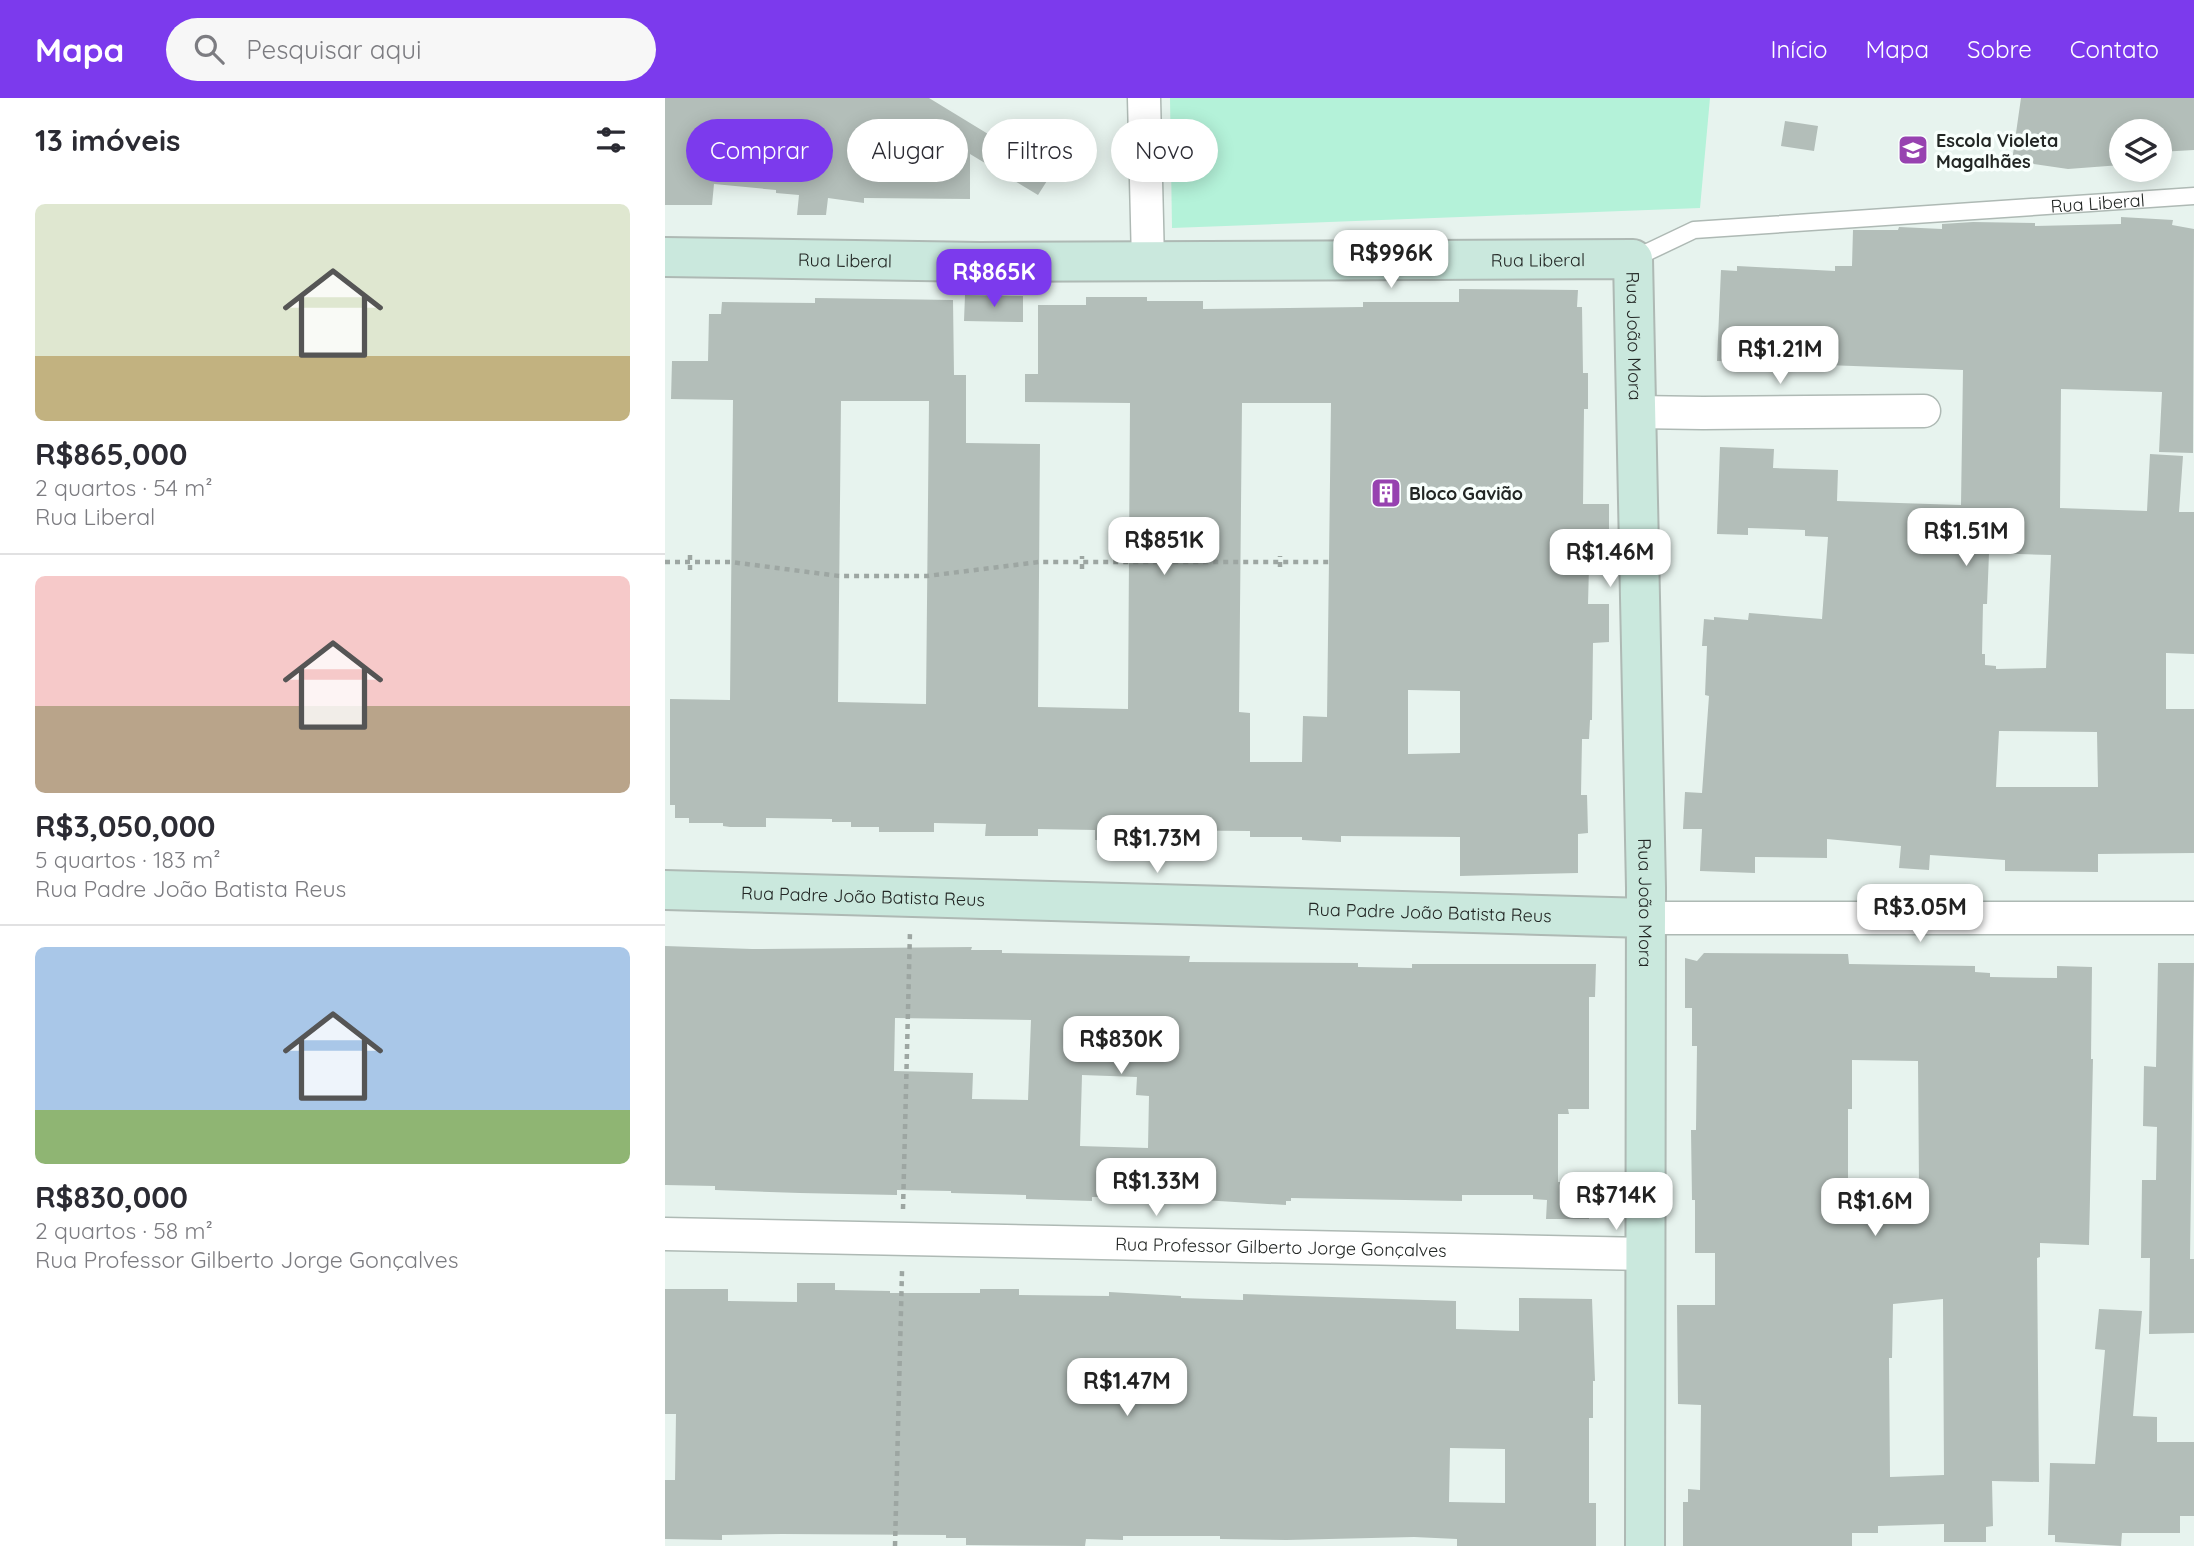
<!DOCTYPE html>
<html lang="pt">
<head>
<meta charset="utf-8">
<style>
	:root { --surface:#fff; --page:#f7f7f7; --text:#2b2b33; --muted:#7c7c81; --line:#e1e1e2; --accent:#7c3aed }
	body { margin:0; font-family:Quicksand,sans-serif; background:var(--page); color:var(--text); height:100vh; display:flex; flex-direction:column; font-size:26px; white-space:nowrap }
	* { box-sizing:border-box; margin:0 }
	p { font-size:23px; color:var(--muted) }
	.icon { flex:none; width:38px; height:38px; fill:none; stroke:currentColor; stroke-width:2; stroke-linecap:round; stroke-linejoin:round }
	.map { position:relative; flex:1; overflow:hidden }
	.details { display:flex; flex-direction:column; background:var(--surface); width:665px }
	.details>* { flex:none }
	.top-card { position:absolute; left:21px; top:21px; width:665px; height:63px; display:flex; gap:14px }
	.controls { position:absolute; left:1444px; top:21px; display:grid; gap:14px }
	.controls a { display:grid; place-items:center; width:63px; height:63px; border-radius:50%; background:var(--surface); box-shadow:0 4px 18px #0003; font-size:35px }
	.price { position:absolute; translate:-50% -60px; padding:0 16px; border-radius:14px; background:#fff; color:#222; font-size:23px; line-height:46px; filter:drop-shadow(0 2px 4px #0008) }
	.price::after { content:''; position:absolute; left:50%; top:42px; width:21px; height:16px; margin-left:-10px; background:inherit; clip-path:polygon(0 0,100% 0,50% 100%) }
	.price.on { background:var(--accent); color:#fff }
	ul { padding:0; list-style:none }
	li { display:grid; align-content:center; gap:14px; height:371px; padding:0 35px }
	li+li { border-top:2px solid var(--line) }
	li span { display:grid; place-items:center; height:217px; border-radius:10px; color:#555 }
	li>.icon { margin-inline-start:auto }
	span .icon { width:126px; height:126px; fill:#fffc; stroke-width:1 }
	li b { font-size:30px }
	h2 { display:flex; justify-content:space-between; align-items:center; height:84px; padding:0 35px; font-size:30px }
	.chip { padding:0 24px; border-radius:32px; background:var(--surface); box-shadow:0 4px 18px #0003; font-size:24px; line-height:63px }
	.chip.on { background:var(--accent); color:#fff }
	header { display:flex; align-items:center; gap:42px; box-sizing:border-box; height:98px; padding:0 35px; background:var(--accent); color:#fff }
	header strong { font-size:33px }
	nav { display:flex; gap:38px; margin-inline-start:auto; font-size:24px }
	.search { width:490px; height:63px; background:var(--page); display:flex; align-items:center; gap:18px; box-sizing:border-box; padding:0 24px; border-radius:38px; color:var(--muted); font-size:26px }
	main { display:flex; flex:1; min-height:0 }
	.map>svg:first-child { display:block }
	.green { fill:#b4f2d9 }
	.building { fill:#b3beb9; fill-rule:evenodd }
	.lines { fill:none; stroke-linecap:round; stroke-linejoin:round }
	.lane-casing { stroke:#aeb9b4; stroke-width:19 }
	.street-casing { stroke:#aeb9b4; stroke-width:35 }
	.secondary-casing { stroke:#aeb9b4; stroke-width:42 }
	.path { stroke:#9da6a2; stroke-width:4.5; stroke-dasharray:5 5; stroke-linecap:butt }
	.lane { stroke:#fff; stroke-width:16 }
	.street { stroke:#fff; stroke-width:32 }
	.secondary { stroke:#cae8dd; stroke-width:38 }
	.labels { text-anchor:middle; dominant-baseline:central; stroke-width:7; stroke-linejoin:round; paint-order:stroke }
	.poi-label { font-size:18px; font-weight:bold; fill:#222624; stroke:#f8fffc; text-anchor:start }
	.street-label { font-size:18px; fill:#222624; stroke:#f8fffc }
</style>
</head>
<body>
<header>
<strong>Mapa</strong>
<div class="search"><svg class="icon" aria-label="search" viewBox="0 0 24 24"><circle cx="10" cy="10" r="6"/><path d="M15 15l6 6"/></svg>Pesquisar aqui</div>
<nav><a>Início</a><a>Mapa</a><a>Sobre</a><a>Contato</a></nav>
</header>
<main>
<section class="details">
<h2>13 imóveis<svg class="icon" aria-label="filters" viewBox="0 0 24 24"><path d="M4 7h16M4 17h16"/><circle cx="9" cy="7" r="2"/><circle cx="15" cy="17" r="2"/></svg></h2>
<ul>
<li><span style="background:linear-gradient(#dfe7d0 70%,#c2b280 0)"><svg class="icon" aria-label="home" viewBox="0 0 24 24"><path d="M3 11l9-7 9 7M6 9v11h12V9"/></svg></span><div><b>R$865,000</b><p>2 quartos · 54 m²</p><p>Rua Liberal</p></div></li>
<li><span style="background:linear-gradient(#f6c9c9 60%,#b9a48a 0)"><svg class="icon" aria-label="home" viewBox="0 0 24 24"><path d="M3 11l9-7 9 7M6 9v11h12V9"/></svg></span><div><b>R$3,050,000</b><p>5 quartos · 183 m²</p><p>Rua Padre João Batista Reus</p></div></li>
<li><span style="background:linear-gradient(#a9c7e8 75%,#8fb573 0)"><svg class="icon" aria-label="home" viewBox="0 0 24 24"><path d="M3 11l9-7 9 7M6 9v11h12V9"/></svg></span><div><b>R$830,000</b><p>2 quartos · 58 m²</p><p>Rua Professor Gilberto Jorge Gonçalves</p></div></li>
</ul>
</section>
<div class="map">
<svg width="1529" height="1448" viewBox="0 0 1529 1448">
	<rect width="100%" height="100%" fill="#e7f3ee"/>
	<path class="green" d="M505,0H1045L1035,110L507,130Z"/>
	<path class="building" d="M0,0H264L387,75L373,97L305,56V101L199,100V105L163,100L161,117H132L134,97L111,95V92L49,86L47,107H0Z
		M1356,0H1529V52L1494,54V33H1456V67L1403,71L1347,63Z
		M1120,23L1153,28L1149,53L1116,48Z
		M1456,119L1508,122L1507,127L1529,131L1528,355L1494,354L1497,294L1396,291L1395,410L1482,413L1485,356L1518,358L1514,414H1529V556L1501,555V611H1529V755L1433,756V774L1340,773V762L1265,757L1264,772L1234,770L1236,748L1162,741V760L1090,759V775L1035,773L1037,731H1018L1020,694L1037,695L1044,598L1040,597L1042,548H1037L1039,521L1049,522V519L1083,522L1084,515L1157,521L1163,439L1140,438V432L1083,430V437L1052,436L1055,349L1109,351L1108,370L1173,372L1172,403L1296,407L1298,272L1052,263L1056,172L1072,173V168L1170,173V168H1187L1188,132H1233L1234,129L1277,131V126L1308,124L1370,125V128L1456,126ZM1324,455L1386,457L1381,570L1331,571V568L1320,567V556H1317L1318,506H1322ZM1334,633L1432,634L1433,689H1331Z
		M794,191L913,192L912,209H917L918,275H923V311H919L918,406H944V431H925L923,506H944V544L928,545L927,622H925L924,641H917L916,697H922L923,735L913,736V775L795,778V739L676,738V744L637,742V739H585V733L469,732V743L430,742V732L373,731V738H320L321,726L269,725V734H214V729H186V724H167V721L101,720V729H65L58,728V725H24V720H10V707H5V601L65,602L68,302L6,301L7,263H43L44,216H56L57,204L150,205V200L288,202L289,277H301V345L375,346L373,609L463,611L465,305L360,304V276H373V207H421V199H482V203H538V211L698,209V204H794ZM176,303H264L261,606L173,604ZM577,305H666L662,619L638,618L637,664H585V615L574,614ZM743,592L795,593V655L743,656Z
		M300,197L358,198V224L299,223Z
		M0,848L87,851L307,849L306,852H337V855L525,858L524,864L693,865V869L747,870V866H931L930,899H924V1011H903L904,1016H893V1084H924V1121H881L882,1102L868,1101V1097H797V1103L626,1100V1103H621V1107L504,1100L427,1099V1103L361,1101V1097L286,1095V1093L232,1092V1097L135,1095L50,1092V1088L0,1087ZM230,920L366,922L363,1002L307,1001L308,975L229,973ZM417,977L472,979L471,997L484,998L483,1050L415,1048Z
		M1039,855L1183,856L1184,866L1310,868V874L1325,875V879L1392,880V868L1427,869L1426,961H1428L1424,1147L1375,1145V1159L1372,1160L1374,1384L1327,1383L1328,1428L1321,1429V1444H1279V1426L1213,1428V1435H1187V1448H1018V1404H1023V1391L1035,1392L1036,1307L1013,1306L1012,1207H1050V1155H1030V1102H1027L1026,1032H1031L1032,948H1027V910H1020V860L1032,863ZM1187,962L1253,963L1254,1088L1183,1089V1011H1187ZM1278,1201L1279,1377L1225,1379L1224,1260H1227L1228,1206Z
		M1493,865H1529L1525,1161H1529V1235L1484,1236L1485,1160H1476L1477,1082H1491L1492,1029L1478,1028L1479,968L1491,969Z
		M132,1185H170V1192L225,1193V1195H315V1191H354V1197L444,1198V1194L516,1198V1200L578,1202V1196L791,1203V1231L854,1233V1200L927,1201L930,1283H928V1320H924V1405H931V1448H792V1441L749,1439L621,1442L555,1441V1438H458V1442L421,1441L420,1448L301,1447V1440H281V1437L117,1436L57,1437V1442L0,1441V1382H10L11,1316H0V1191H63V1203L132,1204ZM785,1350L840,1351V1405L784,1404Z
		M1434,1211L1477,1213L1468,1318L1492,1319V1344H1529V1418H1515V1435H1457L1456,1448L1390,1444V1437H1383L1385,1365L1430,1366L1440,1252L1430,1251Z"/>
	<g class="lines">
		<g class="lane-casing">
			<g id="lane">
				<path id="s1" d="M968,161L1029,132L1529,98"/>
			</g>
		</g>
		<g class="street-casing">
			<g id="street">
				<path d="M479,0L483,164"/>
				<path d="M971,314L1038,315L1259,313"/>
				<path d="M981,820H1529"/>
				<path id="s2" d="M0,1136L981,1156"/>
			</g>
		</g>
		<g class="secondary-casing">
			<g id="secondary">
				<path id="s3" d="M0,159L315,164L968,161L981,790L980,1448"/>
				<path id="s4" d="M0,792L981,820"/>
			</g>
		</g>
		<path class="path" d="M0,464H66L174,478H262L374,464H664
			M615,469V458
			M417,471V458
			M25,472V457
			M238,1111L245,833
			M230,1448L237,1173"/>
		<use href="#lane" class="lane"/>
		<use href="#street" class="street"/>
		<use href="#secondary" class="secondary"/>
	</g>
	<defs>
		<g id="school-square" transform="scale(1.575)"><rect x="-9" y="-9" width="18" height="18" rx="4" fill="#9742b0" stroke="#f8fffc"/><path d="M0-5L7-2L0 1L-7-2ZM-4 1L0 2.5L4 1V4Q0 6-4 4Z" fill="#fff"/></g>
		<g id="building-square" transform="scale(1.575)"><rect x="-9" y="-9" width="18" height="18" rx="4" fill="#9742b0" stroke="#f8fffc"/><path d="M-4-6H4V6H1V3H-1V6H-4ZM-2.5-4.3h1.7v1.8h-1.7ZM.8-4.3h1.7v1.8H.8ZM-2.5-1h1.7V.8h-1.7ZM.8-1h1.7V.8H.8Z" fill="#fff"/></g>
	</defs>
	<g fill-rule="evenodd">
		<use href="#school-square" x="1248" y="52"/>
		<use href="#building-square" x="721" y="395"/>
	</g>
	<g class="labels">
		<g class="poi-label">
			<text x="1271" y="42">Escola Violeta<tspan x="1271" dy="21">Magalhães</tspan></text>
			<text x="744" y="395">Bloco Gavião</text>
		</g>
		<g class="street-label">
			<text stroke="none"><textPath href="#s1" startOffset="472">Rua Liberal</textPath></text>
			<text stroke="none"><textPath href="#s3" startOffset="873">Rua Liberal</textPath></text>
			<text stroke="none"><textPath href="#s3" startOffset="180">Rua Liberal</textPath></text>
			<text stroke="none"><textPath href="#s3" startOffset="1045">Rua João Mora</textPath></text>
			<text stroke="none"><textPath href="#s4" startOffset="198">Rua Padre João Batista Reus</textPath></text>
			<text stroke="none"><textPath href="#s3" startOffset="1612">Rua João Mora</textPath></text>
			<text stroke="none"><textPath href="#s4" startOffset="765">Rua Padre João Batista Reus</textPath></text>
			<text stroke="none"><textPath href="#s2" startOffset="616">Rua Professor Gilberto Jorge Gonçalves</textPath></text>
		</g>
	</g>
</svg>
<div class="controls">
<a><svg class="icon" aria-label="layers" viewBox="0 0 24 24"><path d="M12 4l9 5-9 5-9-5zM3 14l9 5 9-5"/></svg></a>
</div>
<b class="price" style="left:726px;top:192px">R$996K</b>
<b class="price on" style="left:329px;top:211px">R$865K</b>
<b class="price" style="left:1115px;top:288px">R$1.21M</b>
<b class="price" style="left:1301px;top:470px">R$1.51M</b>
<b class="price" style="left:499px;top:479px">R$851K</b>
<b class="price" style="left:945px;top:491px">R$1.46M</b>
<b class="price" style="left:492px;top:777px">R$1.73M</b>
<b class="price" style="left:1255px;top:846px">R$3.05M</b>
<b class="price" style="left:456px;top:978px">R$830K</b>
<b class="price" style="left:491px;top:1120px">R$1.33M</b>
<b class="price" style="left:951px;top:1134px">R$714K</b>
<b class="price" style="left:1210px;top:1140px">R$1.6M</b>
<b class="price" style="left:462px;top:1320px">R$1.47M</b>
<div class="top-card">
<a class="chip on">Comprar</a>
<a class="chip">Alugar</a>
<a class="chip">Filtros</a>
<a class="chip">Novo</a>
</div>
</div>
</main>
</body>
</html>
